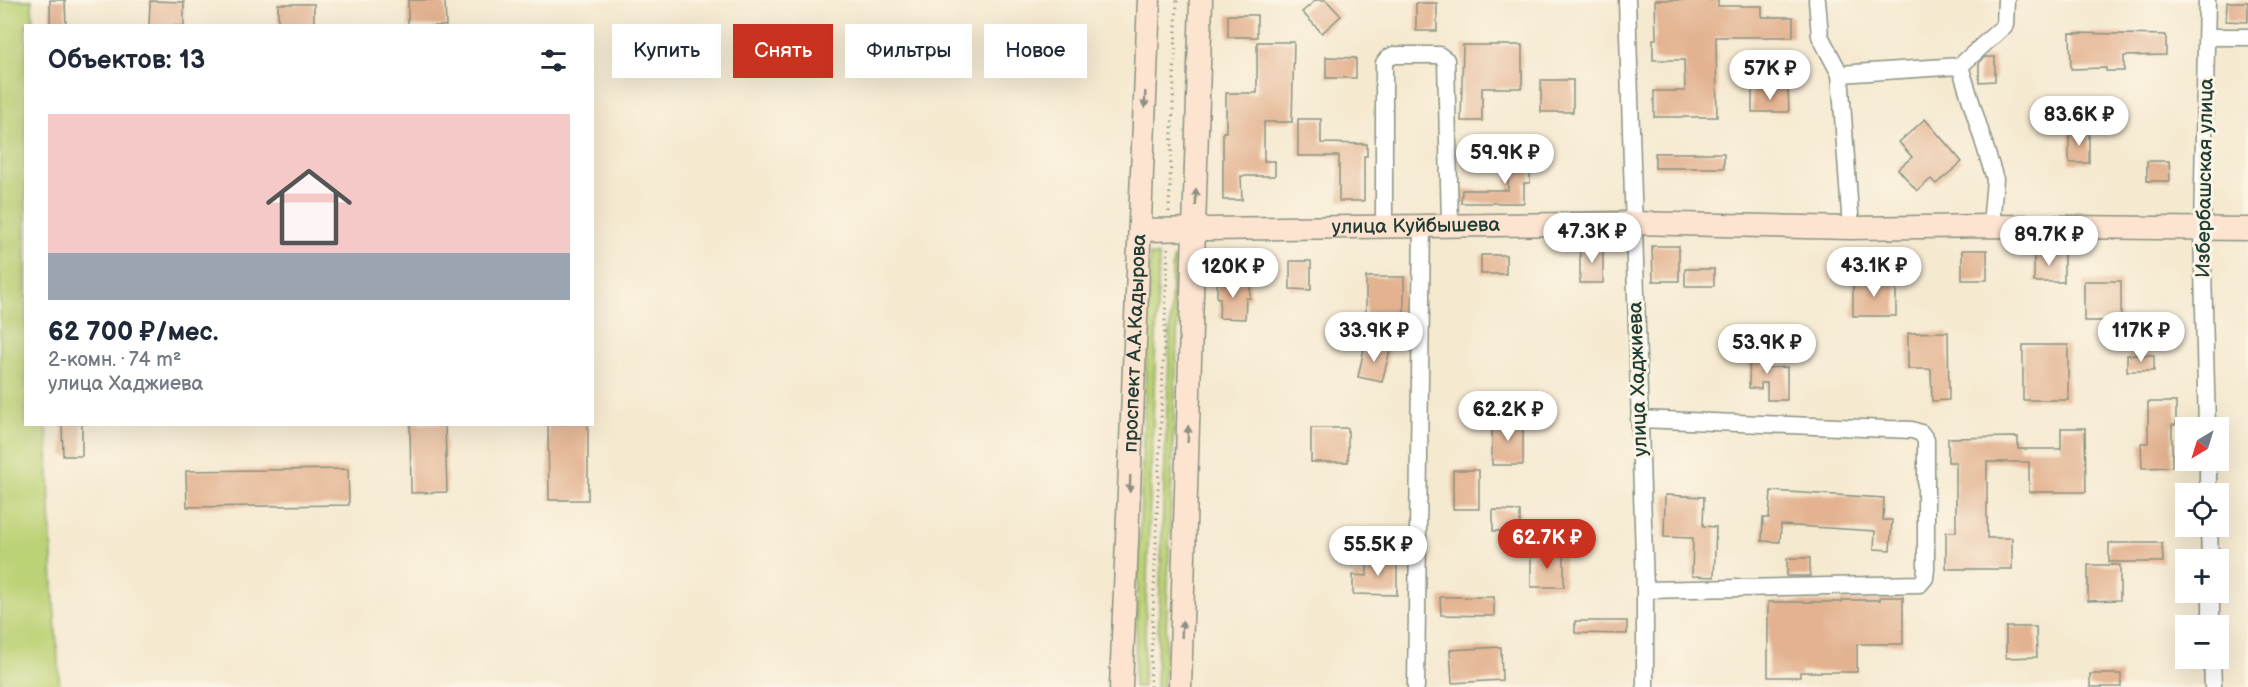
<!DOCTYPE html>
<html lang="ru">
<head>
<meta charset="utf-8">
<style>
	:root { --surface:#fff; --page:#f6f6f7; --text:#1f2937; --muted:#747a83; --accent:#c8321e }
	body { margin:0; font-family:"Balsamiq Sans",sans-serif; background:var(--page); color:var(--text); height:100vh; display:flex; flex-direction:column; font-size:22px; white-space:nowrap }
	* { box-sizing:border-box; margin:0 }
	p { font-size:20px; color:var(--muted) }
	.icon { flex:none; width:33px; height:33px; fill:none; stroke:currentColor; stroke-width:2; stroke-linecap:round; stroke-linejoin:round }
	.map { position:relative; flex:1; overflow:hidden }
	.details { position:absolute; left:24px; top:24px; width:570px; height:402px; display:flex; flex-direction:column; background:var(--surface); border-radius:0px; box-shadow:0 6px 24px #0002 }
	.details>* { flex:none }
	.top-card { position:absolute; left:612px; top:24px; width:570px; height:54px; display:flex; gap:12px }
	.needle { width:39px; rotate:218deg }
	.controls { position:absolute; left:2175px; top:417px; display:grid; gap:12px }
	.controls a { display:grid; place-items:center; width:54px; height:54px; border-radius:0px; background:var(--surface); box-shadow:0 6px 24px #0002; font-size:30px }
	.price { position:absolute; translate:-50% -51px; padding:0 14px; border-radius:21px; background:#fff; color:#222; font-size:20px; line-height:39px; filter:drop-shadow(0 2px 3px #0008) }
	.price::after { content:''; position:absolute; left:50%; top:36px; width:18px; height:14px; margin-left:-9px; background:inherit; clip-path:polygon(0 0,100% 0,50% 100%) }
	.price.selected { background:var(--accent); color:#fff }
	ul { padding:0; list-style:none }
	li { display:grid; align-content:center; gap:12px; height:318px; padding:0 24px }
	li span { display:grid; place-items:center; height:186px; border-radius:0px; color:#555 }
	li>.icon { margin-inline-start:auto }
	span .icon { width:108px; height:108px; fill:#fffc; stroke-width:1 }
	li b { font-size:26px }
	h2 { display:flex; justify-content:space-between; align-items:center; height:72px; padding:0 24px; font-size:26px }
	.chip { padding:0 21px; border-radius:0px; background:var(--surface); box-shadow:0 6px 24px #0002; font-size:21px; line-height:54px }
	.chip.selected { background:var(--accent); color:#fff }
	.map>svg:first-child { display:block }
	.green { fill:#bcd276; stroke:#6e8855; stroke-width:1.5 }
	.building { fill:#e3b391 }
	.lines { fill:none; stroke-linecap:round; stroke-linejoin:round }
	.street-casing { stroke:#8a9382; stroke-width:19 }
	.secondary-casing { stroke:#8a9382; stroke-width:25 }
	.path { stroke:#8a9382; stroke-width:3; stroke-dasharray:1.5 4.5; stroke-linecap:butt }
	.street { stroke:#fff; stroke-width:16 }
	.secondary { stroke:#fde4d1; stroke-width:22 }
	.oneway { fill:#8e9082 }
	.labels { text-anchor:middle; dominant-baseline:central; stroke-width:6; stroke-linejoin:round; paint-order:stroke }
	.street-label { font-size:20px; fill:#1f3d34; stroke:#fcf5e5 }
</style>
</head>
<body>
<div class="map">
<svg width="2248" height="687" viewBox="0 0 2248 687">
	<rect width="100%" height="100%" fill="#fcf5e5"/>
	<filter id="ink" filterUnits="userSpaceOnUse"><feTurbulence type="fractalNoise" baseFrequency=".0167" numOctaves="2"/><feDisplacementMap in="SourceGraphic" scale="12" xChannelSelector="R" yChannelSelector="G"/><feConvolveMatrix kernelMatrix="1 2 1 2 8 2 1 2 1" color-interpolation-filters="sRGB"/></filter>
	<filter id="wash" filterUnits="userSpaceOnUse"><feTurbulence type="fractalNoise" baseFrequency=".008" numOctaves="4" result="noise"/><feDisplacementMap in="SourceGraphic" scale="24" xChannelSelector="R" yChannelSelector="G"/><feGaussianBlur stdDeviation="1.35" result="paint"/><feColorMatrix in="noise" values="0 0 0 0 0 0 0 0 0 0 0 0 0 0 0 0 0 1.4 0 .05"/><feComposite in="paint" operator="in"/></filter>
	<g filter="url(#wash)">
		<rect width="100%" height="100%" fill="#f5e9d0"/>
		<path class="green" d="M0,0H32L33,25L26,26V424L47,425L53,590L60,687H0Z
			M1150,255L1159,256L1143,687H1134Z
			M1173,258H1180L1164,687H1156Z"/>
		<g id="blocks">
			<path class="building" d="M50,0H65L66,26H50Z
				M408,0H445L446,26H408Z
				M1316,0H1326L1341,16L1322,33L1302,12Z
				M1655,0H1718V6H1762V17H1793V37H1716L1717,117H1654V91H1685L1684,60H1653V39H1656Z
				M150,1L184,2V26H149Z
				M2227,2H2248V22L2226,21Z
				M1416,3H1437V31H1416Z
				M278,4H314V26H278Z
				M1228,15H1257V37H1228Z
				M2070,33L2166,35V55L2124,56V71H2106V68L2071,69Z
				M1257,42H1294L1292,122H1264V161H1275V176H1241L1242,200H1223V132H1226V93H1257Z
				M1463,45H1522V88H1482V121H1461Z
				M1326,57L1356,58V78H1326Z
				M1985,57H1995V81L1979,82V63Z
				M1541,80H1573V112H1541Z
				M1752,89H1788L1789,112H1752Z
				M1298,119H1321V143L1367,144V156H1364V201H1339V156H1298Z
				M1925,119L1962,162L1936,184L1931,179L1917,191L1898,169L1912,157L1899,142Z
				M2069,131H2089V163H2069Z
				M1655,153H1724V168H1655Z
				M1508,155H1530V183H1524V203H1461L1462,190H1508Z
				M2147,161H2169L2170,181H2147Z
				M1580,244H1603V283H1580Z
				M1652,246H1679V281H1653Z
				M1962,250H1987V280H1962Z
				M2034,252H2064V282H2034Z
				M1481,255H1506V274H1481Z
				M1290,261H1311V290L1290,289Z
				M1685,269H1714V286H1685Z
				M1366,277H1404V318H1366Z
				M1853,280H1896V316H1853Z
				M2084,281H2121V321H2084Z
				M1217,282L1250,283V298H1246L1245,319L1219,318L1220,298H1217Z
				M1948,332L1949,400L1932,401L1931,369H1908V333Z
				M1750,343H1762V368L1787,367V400H1767V383H1761V389L1749,388Z
				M1365,344L1390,350L1382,382L1358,377Z
				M2023,345H2068V400H2023Z
				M2127,355H2154V371H2127Z
				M2148,402H2176V425H2172V467L2142,468L2141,443H2148Z
				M1492,418H1523V465H1492Z
				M62,424H82V456H63Z
				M410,424H445L447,492L411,493Z
				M548,424H588V500H549Z
				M1311,428H1348V462H1311Z
				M2061,428H2085L2086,492H2029V462H1987V538H2012V569H1946V532H1956V462H1948V438L2018,437V449H2061Z
				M348,469L349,505L187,507L186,471Z
				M1453,470H1479V509H1453Z
				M1771,491L1884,498L1883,520H1892L1890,550L1874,549L1875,531L1781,525L1780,542L1762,541L1763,518H1769Z
				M1665,495L1704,497L1703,526L1716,527L1714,577L1692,576L1693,538L1664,537Z
				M1493,510L1520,511V531H1493Z
				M2109,543H2162L2163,562H2109Z
				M1531,553L1564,554V587H1531Z
				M1367,556H1397V595L1353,594V575L1367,576Z
				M1787,558H1810V576H1787Z
				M2088,565H2120V600L2088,601Z
				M1440,597H1494V616L1441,615Z
				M1880,597H1903V644H1857V672H1800V677H1768V602H1842V600H1880Z
				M1575,621H1627V634L1575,633Z
				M2006,627H2036L2037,657L2006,658Z
				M1501,647L1502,680L1452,683L1450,650Z
				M2090,674H2121V687H2090Z"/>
		</g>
	</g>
	<g filter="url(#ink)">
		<use href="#blocks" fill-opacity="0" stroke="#8a9382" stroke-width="1.5"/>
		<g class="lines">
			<g class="street-casing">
				<path id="street" d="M1627,0L1645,590V687
					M1817,0L1820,36L1840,74L1851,228
					M2207,37H2248
					M1960,66L1995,179L1991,226
					M1840,74L1960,66L2005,25L2006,0
					M1384,226V63L1388,58L1394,55H1439L1446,60L1450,224
					M1639,419L1912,430L1921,433L1926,440V569L1925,578L1920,584L1645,590
					M2207,428L2202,230L2207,0
					M2208,460V494
					M2209,526L2210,560
					M2211,592V626
					M2212,658L2213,687
					M1416,687L1422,225"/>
			</g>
			<g class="secondary-casing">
				<g id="secondary">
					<path id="s1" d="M1140,230L1633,223L1851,228L1991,226L2248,229"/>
					<path id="s2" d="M1121,687L1149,0"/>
					<path d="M1180,687L1201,0"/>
				</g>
			</g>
			<path class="path" d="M1169,212L1177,0
				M1150,687L1168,248"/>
			<use href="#street" class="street"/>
			<use href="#secondary" class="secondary"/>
		</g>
		<defs><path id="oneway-solid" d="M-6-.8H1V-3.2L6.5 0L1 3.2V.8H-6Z" transform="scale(1.5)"/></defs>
		<g class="oneway">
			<use href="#oneway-solid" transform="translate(1145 100) rotate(92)"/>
			<use href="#oneway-solid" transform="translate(1196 197) rotate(-89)"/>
			<use href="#oneway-solid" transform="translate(1188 434) rotate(-88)"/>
			<use href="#oneway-solid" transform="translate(1130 484) rotate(92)"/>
			<use href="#oneway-solid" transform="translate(1182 629) rotate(-88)"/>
		</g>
	</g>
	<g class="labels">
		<g class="street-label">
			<text transform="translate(2205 178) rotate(-89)">Избербашская улица</text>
			<text stroke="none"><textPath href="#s1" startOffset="276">улица Куйбышева</textPath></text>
			<text stroke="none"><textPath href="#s2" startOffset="344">проспект А.А.Кадырова</textPath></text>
			<text transform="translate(1638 379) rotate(-92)">улица Хаджиева</text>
		</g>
	</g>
</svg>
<div class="controls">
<a><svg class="needle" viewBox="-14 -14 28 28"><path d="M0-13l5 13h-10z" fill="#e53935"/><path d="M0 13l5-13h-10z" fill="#747a83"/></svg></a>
<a><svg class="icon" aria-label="locate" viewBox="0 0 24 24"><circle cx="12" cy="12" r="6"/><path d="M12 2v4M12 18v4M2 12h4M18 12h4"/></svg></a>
<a>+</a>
<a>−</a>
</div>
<b class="price" style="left:1770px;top:101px">57K ₽</b>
<b class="price" style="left:2079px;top:147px">83.6K ₽</b>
<b class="price" style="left:1505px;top:185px">59.9K ₽</b>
<b class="price" style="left:1592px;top:264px">47.3K ₽</b>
<b class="price" style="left:2049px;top:267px">89.7K ₽</b>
<b class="price" style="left:1874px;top:298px">43.1K ₽</b>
<b class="price" style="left:1233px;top:299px">120K ₽</b>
<b class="price" style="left:1374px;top:363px">33.9K ₽</b>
<b class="price" style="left:2141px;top:363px">117K ₽</b>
<b class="price" style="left:1767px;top:375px">53.9K ₽</b>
<b class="price" style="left:1508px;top:442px">62.2K ₽</b>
<b class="price selected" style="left:1547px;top:570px">62.7K ₽</b>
<b class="price" style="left:1378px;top:577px">55.5K ₽</b>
<div class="top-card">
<a class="chip">Купить</a>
<a class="chip selected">Снять</a>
<a class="chip">Фильтры</a>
<a class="chip">Новое</a>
</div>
<section class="details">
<h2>Объектов: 13<svg class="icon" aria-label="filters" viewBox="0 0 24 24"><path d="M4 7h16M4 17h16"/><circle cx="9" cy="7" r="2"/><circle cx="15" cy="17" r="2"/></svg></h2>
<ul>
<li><span style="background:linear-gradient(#f6c9c9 75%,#9aa5b1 0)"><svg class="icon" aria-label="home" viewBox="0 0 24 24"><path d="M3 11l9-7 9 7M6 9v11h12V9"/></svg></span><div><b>62 700 ₽/мес.</b><p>2-комн. · 74 m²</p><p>улица Хаджиева</p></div></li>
</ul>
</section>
</div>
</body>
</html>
